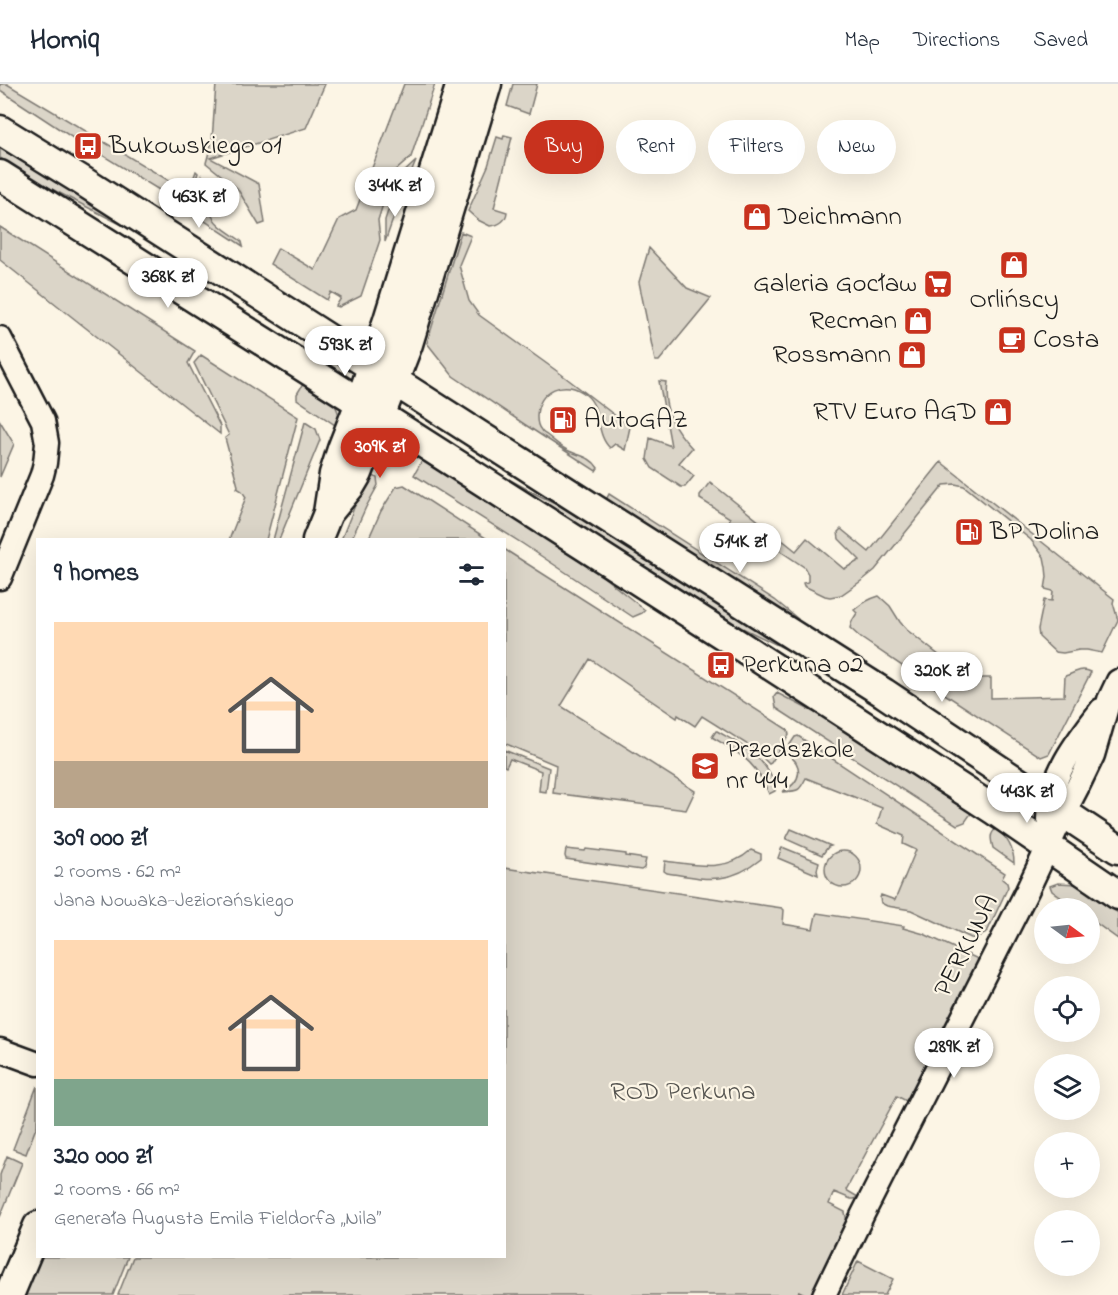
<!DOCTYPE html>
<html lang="en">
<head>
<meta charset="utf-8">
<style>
	:root { --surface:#fff; --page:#f2f2f3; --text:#1f2937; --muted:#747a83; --line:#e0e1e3; --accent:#c8321e }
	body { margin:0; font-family:"Indie Flower",sans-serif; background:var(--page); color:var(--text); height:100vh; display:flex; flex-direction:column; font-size:22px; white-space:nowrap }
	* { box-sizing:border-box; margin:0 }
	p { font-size:20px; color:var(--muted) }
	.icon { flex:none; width:33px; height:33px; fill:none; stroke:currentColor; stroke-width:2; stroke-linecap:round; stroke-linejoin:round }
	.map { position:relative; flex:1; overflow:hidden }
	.details { position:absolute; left:36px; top:454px; width:470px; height:720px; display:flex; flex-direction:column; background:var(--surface); border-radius:0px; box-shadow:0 6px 24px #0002 }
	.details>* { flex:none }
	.hud { position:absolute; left:524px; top:36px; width:504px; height:54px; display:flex; gap:12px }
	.needle { width:39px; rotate:105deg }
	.buttons { position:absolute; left:1034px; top:814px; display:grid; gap:12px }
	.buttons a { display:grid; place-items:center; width:66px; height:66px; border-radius:50%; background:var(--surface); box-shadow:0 6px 24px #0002; font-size:30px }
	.price { position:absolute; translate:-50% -51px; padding:0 14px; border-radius:21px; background:#fff; color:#222; font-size:20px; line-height:39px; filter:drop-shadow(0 2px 3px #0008) }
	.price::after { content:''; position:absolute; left:50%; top:36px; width:18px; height:14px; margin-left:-9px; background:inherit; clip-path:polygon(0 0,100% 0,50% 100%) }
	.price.selected { background:var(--accent); color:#fff }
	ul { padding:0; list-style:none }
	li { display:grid; align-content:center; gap:12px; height:318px; padding:0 18px }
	li span { display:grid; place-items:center; height:186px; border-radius:0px; color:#555 }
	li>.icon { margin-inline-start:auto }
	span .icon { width:108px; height:108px; fill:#fffc; stroke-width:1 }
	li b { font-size:26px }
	h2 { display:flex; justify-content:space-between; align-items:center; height:72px; padding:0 18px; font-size:26px }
	.chip { padding:0 21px; border-radius:27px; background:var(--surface); box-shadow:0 6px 24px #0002; font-size:21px; line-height:54px }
	.chip.selected { background:var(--accent); color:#fff }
	header { display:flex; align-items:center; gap:36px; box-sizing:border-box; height:84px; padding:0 30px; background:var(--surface); border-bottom:2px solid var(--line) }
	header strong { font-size:28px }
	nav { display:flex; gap:33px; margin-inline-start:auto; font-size:21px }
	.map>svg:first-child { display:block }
	.green { fill:#dbd5c8; stroke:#7c7872; stroke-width:1.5 }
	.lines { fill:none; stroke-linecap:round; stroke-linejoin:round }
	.minor-casing { stroke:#1c1c1c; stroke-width:27 }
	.tertiary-casing { stroke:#1c1c1c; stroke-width:33 }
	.minor { stroke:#fcf5e5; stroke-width:22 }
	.tertiary { stroke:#fcf5e5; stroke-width:28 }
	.labels { text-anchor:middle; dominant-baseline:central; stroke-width:4.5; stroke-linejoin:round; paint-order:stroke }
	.poi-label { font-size:27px; fill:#1c1c1c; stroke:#fcf5e5; text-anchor:start }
	.street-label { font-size:27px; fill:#1c1c1c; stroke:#fcf5e5 }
	.park-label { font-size:27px; fill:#555450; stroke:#fcf5e5 }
</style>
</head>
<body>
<header>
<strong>Homiq</strong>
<nav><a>Map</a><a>Directions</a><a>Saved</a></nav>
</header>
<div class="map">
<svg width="1118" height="1211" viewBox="0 0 1118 1211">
	<rect width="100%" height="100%" fill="#fcf5e5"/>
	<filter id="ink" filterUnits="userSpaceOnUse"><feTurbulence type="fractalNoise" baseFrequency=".0167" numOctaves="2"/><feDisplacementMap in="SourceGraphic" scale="12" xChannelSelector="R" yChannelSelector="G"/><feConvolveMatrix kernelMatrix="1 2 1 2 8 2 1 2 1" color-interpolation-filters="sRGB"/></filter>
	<g filter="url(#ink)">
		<path class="green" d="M0,0H7L181,104L191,101L196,87L198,89L187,123L97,68L98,63L82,54L79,58L0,6Z
			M216,0H325L306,44L210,74L259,100L265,139L259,141L237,104L206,79L212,57Z
			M404,0H435L411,73L393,89L378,136L380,156L361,212L339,223L336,222L341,214L331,208L327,216L270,180L278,164L315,186L339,135L356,126Z
			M513,0H537L529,30L507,22Z
			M504,51L512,53L494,124L507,128C506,137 500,141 490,142L478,136L468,127L488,82L497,53L503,55Z
			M0,61L128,143V144L38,98L0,74Z
			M416,77L398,121L385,158V136L399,93Z
			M202,92L212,132C218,143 229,148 240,156L242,158L243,162L191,128Z
			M0,143L195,267L188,279L220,342V350L0,176Z
			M461,148L471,152L459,181L469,217L479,231L561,290L630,343L625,366L615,360L610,364C595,350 602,324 586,311C566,293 537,306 537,333C537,337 538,343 541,346C541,348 547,351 548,352C554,357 560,362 567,366C578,372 591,372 598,384L596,387L524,340L453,292L427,259Z
			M649,164L687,204L711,214L659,277H655L639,198Z
			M201,271L298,333L266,456H229L246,413L242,407L237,404L238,402L225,354L229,351L194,279Z
			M659,297L666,298C662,325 674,345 692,364L679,379L694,392L685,403H681L652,384L647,375L650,354L671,362Z
			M303,300L334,320C339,327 340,335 338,343L297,315V310Z
			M0,337L14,360L0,393Z
			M305,338L316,345L320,356L279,456H273Z
			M423,375L601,491L645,526L642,529L633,533L523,460L414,391Z
			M941,378L1114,515L1113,519L1118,536L1102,569L1087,566H1079L1063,569L1055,568L1039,553L1038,545L1044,516L1052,517L1053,507L1045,505L1047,493L1046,483L1044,473L1037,464L1031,456L964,402L955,400L944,401L875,486L864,495L841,511L830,513L825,512L804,502L803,499L808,498V490L804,483L749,446L745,463L726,452L730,434L700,415V411L710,398L796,467L807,454L844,485L860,476L839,455L838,448L841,445L869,468Z
			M368,389L377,394L378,401L366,423L351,456H341Z
			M505,393L534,409L572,427L798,571L734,540L718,531L503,395Z
			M404,401L489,456H368L381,427L396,403Z
			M609,410L775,516L798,535L797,538L606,416Z
			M504,465L788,646L789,651L771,679L769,680L753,664L702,632L695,642L678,631L677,634L590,575L561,622L695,707L686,726L553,709L556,681L504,659Z
			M879,512L890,522L900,538L907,546L963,590L975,594H991V614L1064,612L1065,592C1075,589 1081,583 1091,588L1049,670L1041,673L911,588L861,554L850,544L852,537L857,529L854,526C862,519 869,515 879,512Z
			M777,609L827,635L972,728L965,738L957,741L776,624L774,613Z
			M716,647H717C739,660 761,670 772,694C774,699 776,701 775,707L769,710C755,676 741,671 712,653Z
			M798,652L1005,789L1002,795L1007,799L1008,803L988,846C983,851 978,856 971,854L911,826L887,822L881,819L880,814L881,811L895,816L916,766L903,760L904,752L877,740L882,724L806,694C799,708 798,707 782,708C802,698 805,681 785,668L795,653Z
			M504,666L549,684L546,708L539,707L541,687L510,675L506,683L504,682Z
			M791,745L831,762L828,763L822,771L786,755Z
			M996,745C1008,754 1014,764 1014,779L993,764C991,756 989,750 996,745Z
			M782,763L819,778L817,786L818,791L778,774Z
			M566,765L585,767L586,765L626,770V772L646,775L644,784L641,786L566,775L565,772Z
			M751,766L761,770V775C728,802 705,795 667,789L664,787L665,777C696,781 726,789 751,766Z
			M825 785a18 18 0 1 1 36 0a18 18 0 1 1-36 0Z
			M504,784L782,824L784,826L783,840L813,845L816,831L817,829L904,842L903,844L924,850L978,875L979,878L910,1019L897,1012L846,1106L858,1113L854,1115H851L834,1108L829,1120L845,1128L847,1138L812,1211H807L799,1207L797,1211H118L133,1173H504Z
			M1058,799L1077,800L1118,829V855L1089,834V825H1077L1052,807L1050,802Z
			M37,1002V1041L26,1070L13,1065Z
			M7,1072L22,1079L0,1133V1091Z
			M38,1173H128L113,1211H18Z
			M858,1177L893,1195L885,1211H842Z"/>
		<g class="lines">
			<g class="minor-casing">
				<path id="minor" d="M0,254L43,337L47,359L45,379L42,391L0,494
					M1048,735C1049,693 1076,658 1101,626
					M0,966L38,980
					M824,1211L863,1130L1027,807L1064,729L1078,702L1093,671L1109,616L1118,597"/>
			</g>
			<g class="tertiary-casing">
				<path id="tertiary" d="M0,46L81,96L572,411L884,609L1118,765
					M0,91L381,332L725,552L994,726L1118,811
					M328,429L351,401L358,389L408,260L487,0
					M317,456L328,429L334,390L342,365L360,319L388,236L461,0
					M9,1211L38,1142"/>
			</g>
			<use href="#minor" class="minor"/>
			<use href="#tertiary" class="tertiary"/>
		</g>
	</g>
	<defs>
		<g id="bus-square" transform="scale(1.5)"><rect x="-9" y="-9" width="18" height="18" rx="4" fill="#c8321e" stroke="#fcf5e5"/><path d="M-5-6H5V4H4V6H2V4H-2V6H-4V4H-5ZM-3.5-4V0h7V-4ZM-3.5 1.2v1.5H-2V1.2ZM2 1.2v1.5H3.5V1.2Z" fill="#fff"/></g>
		<g id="shop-square" transform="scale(1.5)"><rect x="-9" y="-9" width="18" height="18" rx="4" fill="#c8321e" stroke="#fcf5e5"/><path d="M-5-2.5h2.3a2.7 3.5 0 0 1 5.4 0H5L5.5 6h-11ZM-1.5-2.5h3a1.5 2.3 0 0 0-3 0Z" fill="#fff"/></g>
		<g id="supermarket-square" transform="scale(1.5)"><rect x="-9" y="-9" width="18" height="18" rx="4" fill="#c8321e" stroke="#fcf5e5"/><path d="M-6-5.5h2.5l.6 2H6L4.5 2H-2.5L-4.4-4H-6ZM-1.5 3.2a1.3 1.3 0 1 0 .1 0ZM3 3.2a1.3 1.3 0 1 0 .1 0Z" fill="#fff"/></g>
		<g id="cafe-square" transform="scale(1.5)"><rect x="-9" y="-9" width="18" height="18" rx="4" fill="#c8321e" stroke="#fcf5e5"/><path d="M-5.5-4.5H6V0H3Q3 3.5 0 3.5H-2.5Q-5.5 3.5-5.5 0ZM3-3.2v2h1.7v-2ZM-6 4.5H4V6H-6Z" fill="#fff"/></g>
		<g id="fuel-square" transform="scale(1.5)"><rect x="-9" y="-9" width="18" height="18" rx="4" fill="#c8321e" stroke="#fcf5e5"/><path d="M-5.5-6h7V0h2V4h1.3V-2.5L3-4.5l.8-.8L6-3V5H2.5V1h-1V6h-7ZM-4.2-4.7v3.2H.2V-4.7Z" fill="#fff"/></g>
		<g id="school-square" transform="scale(1.5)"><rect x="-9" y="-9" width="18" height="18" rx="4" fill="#c8321e" stroke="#fcf5e5"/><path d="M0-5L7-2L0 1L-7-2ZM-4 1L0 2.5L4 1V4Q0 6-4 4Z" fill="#fff"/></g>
	</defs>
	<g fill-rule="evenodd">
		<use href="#bus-square" x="88" y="62"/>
		<use href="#shop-square" x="757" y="133"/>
		<use href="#shop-square" x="1014" y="181"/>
		<use href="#supermarket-square" x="938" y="200"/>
		<use href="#shop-square" x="918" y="237"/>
		<use href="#cafe-square" x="1012" y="256"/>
		<use href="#shop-square" x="912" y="271"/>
		<use href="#shop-square" x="998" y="328"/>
		<use href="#fuel-square" x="563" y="336"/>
		<use href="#fuel-square" x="969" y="448"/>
		<use href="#bus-square" x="721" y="581"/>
		<use href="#school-square" x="705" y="682"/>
	</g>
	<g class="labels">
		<g class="poi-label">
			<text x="109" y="62">Bukowskiego 01</text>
			<text x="778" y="133">Deichmann</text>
			<text x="917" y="200" text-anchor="end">Galeria Gocław</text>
			<text x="1014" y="216" text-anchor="middle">Orlińscy</text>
			<text x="897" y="237" text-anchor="end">Recman</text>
			<text x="1033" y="256">Costa</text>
			<text x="891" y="271" text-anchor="end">Rossmann</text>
			<text x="977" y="328" text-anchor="end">RTV Euro AGD</text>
			<text x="584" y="336">AutoGAZ</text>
			<text x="990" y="448">BP Dolina</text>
			<text x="742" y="581">Perkuna 02</text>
			<text x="726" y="666">Przedszkole<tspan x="726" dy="31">nr 444</tspan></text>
		</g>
		<g class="street-label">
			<text transform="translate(967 862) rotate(-63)">PERKUNA</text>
		</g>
		<g class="park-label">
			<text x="683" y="1008">ROD Perkuna</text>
		</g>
	</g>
</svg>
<div class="buttons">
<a><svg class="needle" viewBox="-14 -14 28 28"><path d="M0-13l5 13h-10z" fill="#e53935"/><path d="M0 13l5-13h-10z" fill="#747a83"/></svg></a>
<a><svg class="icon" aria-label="locate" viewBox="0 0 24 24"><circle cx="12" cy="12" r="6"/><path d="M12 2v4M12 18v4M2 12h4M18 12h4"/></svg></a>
<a><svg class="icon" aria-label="layers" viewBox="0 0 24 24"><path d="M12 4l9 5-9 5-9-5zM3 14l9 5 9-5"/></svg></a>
<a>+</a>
<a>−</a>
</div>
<b class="price" style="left:395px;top:134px">344K zł</b>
<b class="price" style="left:199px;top:145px">463K zł</b>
<b class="price" style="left:168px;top:225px">368K zł</b>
<b class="price" style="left:345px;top:293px">593K zł</b>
<b class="price selected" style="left:380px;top:395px">309K zł</b>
<b class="price" style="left:740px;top:490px">514K zł</b>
<b class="price" style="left:942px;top:619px">320K zł</b>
<b class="price" style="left:1027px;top:740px">443K zł</b>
<b class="price" style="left:954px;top:995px">289K zł</b>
<div class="hud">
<a class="chip selected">Buy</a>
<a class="chip">Rent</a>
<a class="chip">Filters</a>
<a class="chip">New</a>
</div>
<section class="details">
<h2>9 homes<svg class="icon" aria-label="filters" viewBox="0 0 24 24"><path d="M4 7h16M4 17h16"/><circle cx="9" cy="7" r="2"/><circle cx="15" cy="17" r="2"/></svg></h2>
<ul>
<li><span style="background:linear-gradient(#ffd9b3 75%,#b9a48a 0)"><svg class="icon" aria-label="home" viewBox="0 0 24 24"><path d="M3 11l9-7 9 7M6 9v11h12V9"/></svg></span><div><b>309 000 zł</b><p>2 rooms · 62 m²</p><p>Jana Nowaka-Jeziorańskiego</p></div></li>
<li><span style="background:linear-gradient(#ffd9b3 75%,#7fa58c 0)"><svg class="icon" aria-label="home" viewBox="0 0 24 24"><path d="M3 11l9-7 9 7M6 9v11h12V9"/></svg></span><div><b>320 000 zł</b><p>2 rooms · 66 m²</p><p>Generała Augusta Emila Fieldorfa „Nila”</p></div></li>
</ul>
</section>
</div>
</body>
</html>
